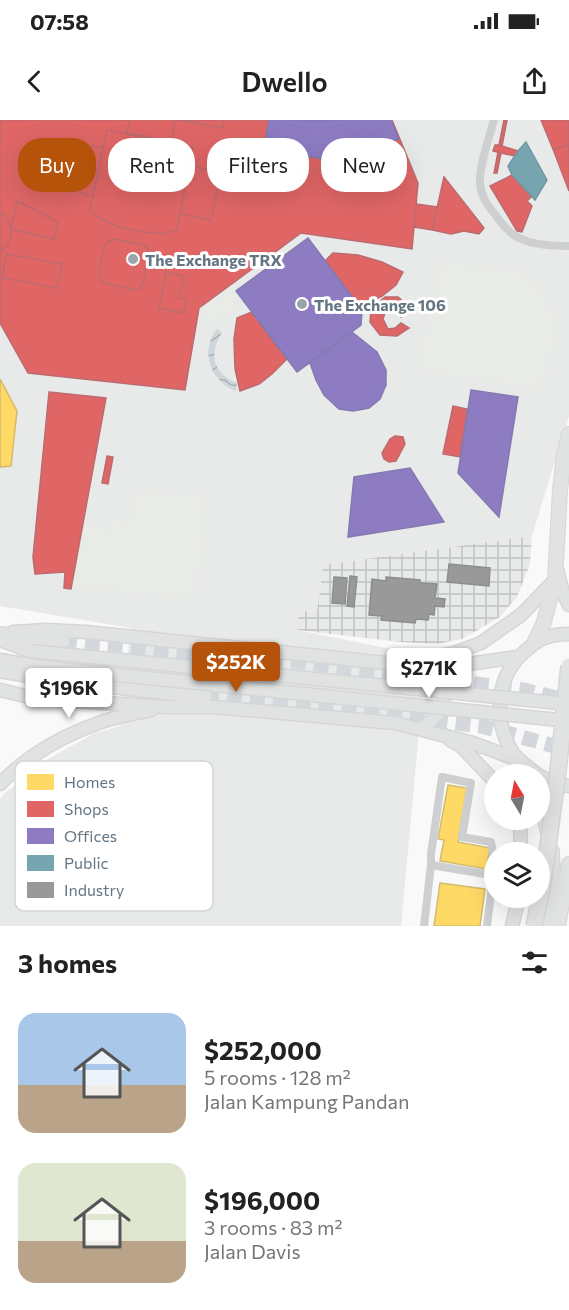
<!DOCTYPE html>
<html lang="en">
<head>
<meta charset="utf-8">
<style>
	:root { --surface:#fff; --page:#f6f6f6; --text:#222; --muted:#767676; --accent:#b45309 }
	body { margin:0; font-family:Commissioner,sans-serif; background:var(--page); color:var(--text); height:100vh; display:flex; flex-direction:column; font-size:22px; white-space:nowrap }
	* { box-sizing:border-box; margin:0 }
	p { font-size:20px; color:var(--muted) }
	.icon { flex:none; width:33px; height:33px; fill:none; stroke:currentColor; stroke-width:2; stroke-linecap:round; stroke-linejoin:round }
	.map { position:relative; height:806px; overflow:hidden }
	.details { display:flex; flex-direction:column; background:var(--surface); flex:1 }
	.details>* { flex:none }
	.banner { position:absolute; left:18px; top:18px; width:534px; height:54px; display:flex; gap:12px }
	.needle { width:39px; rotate:350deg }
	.controls { position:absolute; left:484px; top:644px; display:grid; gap:12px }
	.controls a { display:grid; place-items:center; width:66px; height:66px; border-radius:50%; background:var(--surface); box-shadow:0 6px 24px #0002; font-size:30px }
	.price { position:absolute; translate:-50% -51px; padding:0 14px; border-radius:6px; background:#fff; color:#222; font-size:20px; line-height:39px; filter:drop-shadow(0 2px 3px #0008) }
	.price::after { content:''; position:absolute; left:50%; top:36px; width:18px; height:14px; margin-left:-9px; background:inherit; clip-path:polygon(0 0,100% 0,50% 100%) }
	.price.selected { background:var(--accent); color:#fff }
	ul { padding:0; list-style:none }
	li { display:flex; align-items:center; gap:18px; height:150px; padding:0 18px }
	li span { display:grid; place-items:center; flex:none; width:168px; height:120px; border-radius:18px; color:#555 }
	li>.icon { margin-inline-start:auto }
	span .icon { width:72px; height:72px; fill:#fffc; stroke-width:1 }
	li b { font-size:26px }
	h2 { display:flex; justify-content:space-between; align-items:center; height:72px; padding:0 18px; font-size:26px }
	.tag { padding:0 21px; border-radius:24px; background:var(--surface); box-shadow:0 6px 24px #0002; font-size:21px; line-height:54px }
	.tag.selected { background:var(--accent); color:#fff }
	.status { display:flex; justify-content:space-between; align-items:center; height:42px; padding:0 30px; background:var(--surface); direction:ltr }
	.status svg { height:16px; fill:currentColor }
	header { display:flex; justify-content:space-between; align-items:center; height:78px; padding:0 18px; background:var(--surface); font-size:27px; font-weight:600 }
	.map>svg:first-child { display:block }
	.built { fill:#e8e9e9 }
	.industrial { fill:url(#industrial-grid) }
	.grass { fill:#e8ebe6 }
	.water { fill:url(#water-waves) }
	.homes { fill:#ffd966; stroke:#d1bb6f; stroke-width:1.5 }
	.shops { fill:#e06666; stroke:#bb6b6f; stroke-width:1.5 }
	.offices { fill:#8e7cc3; stroke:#827ab0; stroke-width:1.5 }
	.public { fill:#76a5af; stroke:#7197a2; stroke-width:1.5 }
	.industry { fill:#999; stroke:#898e92; stroke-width:1.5 }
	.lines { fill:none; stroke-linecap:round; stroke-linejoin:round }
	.highway-tunnel { stroke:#d4d8dc; stroke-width:15; stroke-dasharray:15 8; stroke-linecap:butt }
	.secondary-casing { stroke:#d5d6d7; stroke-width:15 }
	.primary-casing { stroke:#d5d6d7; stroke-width:16 }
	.highway-casing { stroke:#d5d6d6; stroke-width:18 }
	.street { stroke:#cecfd0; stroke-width:8 }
	.secondary { stroke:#e1e2e2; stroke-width:12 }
	.primary { stroke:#e1e2e2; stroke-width:14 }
	.highway { stroke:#e1e2e2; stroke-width:15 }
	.secondary-bridge-casing { stroke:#d5d6d7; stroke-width:15; stroke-linecap:butt }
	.highway-bridge-casing { stroke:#d5d6d6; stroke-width:18; stroke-linecap:butt }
	.secondary-bridge { stroke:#e1e2e2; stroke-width:12 }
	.highway-bridge { stroke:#e1e2e2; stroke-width:15 }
	.poi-dot { fill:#99a4ac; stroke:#fff; stroke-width:2 }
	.labels { text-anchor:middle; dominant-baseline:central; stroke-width:6; stroke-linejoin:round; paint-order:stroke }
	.poi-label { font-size:16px; font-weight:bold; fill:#657683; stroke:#fff; text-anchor:start }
	.key { fill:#fff; stroke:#d1d6da; stroke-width:1.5 }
	.key-label { font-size:16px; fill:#657683 }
</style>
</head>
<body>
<div class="status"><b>07:58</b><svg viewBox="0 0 49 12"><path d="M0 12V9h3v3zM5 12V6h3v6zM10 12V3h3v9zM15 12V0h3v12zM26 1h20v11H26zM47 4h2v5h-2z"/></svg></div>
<header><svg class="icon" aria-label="back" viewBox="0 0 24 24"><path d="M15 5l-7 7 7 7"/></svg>Dwello<svg class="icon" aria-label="share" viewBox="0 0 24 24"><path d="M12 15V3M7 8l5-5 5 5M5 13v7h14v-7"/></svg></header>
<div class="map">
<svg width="569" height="806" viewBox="0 0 569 806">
	<defs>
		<pattern id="industrial-grid" width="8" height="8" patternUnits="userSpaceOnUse" patternTransform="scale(1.5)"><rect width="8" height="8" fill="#e8e9e9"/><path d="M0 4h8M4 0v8" fill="none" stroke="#c0c1c2"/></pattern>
		<pattern id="water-waves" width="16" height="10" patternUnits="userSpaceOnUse" patternTransform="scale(1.5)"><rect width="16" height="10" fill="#ced6d9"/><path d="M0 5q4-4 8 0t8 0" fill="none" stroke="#abb2b5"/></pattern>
	</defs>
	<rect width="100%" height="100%" fill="#f9f9f9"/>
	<path class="built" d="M0,0H569V296L532,416L323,445L317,492L299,491L297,510L426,536L401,806H0V679L5,673L48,639L93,614L119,606L131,508L0,486Z"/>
	<path class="industrial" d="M532,416L530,444L517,477L500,497L462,519L437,524L401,522L297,510L299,491L317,492L323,445Z"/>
	<path class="grass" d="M451,142L526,152L545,174L557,200L555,225L541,270L427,252L420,242L437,148Z
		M221,161L239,188L227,195L209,202L189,184Z
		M133,370L207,377L197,479L73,467L84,406L108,409L110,398L128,401Z"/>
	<path class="water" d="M217,209L222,213C208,233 213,254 237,263L236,271C211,262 199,231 217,209Z"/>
	<path class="homes" d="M407,38L417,63L412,112L326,102L330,59Z
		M0,259L17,291L11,346L0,347Z
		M448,665L467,668L458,722L490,728L486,749L440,741L444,720L438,719Z
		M440,763L485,769L480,806H434Z"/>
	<path class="shops" d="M0,0H392L418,63L412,129L301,113L199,188L185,270L28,253L0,203Z
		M129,0H175L172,22L127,13Z
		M178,0H224L223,8Z
		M504,0H507L502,26L499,25Z
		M541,0H569V25L553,29Z
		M107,10L193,27L177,110L164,114L141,112L119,107L101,99L90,89Z
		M72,22L103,28L93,76L61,68Z
		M495,25H499L518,31L515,36L501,33L493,31Z
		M569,25V71L553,29Z
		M498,32L501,33L497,53H494Z
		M189,46L221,52L211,100L180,94Z
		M512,55L532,76L527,81L532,86L522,112L517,111L490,66Z
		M444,57L484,108L479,114L464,111L451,114L432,110Z
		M17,81L58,102L54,119L11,109Z
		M416,84L437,87L432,110L414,107Z
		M0,92L5,96L9,102L11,109V117L8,124L0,132Z
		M113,119L144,125L147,128L149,135L143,163L139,169L135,170L104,163L101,161L99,154L104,126L107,122Z
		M333,133L358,135L382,142L403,152L396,165L382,176L369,182H356L325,141Z
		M7,134L62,144L57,168L2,158Z
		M166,152L184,156L179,178L187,180L184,193L159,188Z
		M385,177H398L412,189L401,197L395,190L385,193L383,199L388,209L395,208L401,203L409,208L397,216L380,215L370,202L371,189Z
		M252,192L287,239L272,254L259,264L240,271L235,249L234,219L237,198Z
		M49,272L106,278L71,469L64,468L65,452L35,454L33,437Z
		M453,286L467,289L460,337L443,334Z
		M395,316L403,317L405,324L396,341L389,342L384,339L382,333L390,319Z
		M107,336L113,337L108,364L102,363Z"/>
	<path class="offices" d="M269,0H391L399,19L324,39L264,29Z
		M308,118L362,190L361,205L297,252L236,171Z
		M352,212L377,232L386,250V265L380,279L369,288L353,291L339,289L324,275L316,260L310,243Z
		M471,270L518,277L499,397L458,353Z
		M410,348L444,402L348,417L354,357Z"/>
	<path class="public" d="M526,22L547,60L535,80L512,55L508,46L518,31Z"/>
	<path class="industry" d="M449,444L490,448L489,466L447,462Z
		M350,456L357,457L354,487L347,486Z
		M334,457L347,458L345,484L332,483Z
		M386,457L420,460V463L437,464L435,478L445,479L444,487L435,486L434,495L429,494L428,500L416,499L415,503L381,500L382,496L369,495L372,459L386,461Z"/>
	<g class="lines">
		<path class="highway-tunnel" d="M62,521L310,543L524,570L569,581
			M204,576L481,606L569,630"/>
		<g class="secondary-casing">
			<path id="secondary" d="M557,450L563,473L569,485
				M13,512L47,510L86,512L395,544L435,546L475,543L518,537
				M0,520L30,531
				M0,540L43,547L79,551
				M417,540L451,534L481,523L521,495L555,460
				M0,570L34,578L71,581L167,587H214L395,603L473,623L521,641
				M421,609C436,598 445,587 445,568C445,565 446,561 444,558C443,554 438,550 435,546
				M450,620L461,626L495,662
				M537,654C529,648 519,641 513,633C493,601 495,558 524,532C538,519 549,514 569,514
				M540,656L560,665L569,666
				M0,664C27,636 60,617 96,604C113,597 133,594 151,590
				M518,699L520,702L521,732
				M512,806L519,777"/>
		</g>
		<g class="primary-casing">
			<path id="primary" d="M535,521L544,502L555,460L560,370L564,335L569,314
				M528,648L530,654
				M540,681L548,712
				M544,806L553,760L552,731
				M558,806L569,744"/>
		</g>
		<g class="highway-casing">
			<path id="highway" d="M0,515L62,521
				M0,550L64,560L204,576"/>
		</g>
		<path class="street" d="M494,0C489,18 479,46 480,63C481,76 486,83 493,92C498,98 502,105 508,110C523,125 549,126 569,126
			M431,745L491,755V774L487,806
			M424,806L431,745V734L442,657L471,663L462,717L491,722L493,733L491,755"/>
		<use href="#secondary" class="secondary"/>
		<use href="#primary" class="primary"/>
		<use href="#highway" class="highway"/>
		<g class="secondary-bridge-casing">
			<path id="secondary-bridge" d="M30,531L569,584
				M79,551L569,601"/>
		</g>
		<g class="highway-bridge-casing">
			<path id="highway-bridge" d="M534,806L543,763L558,651L569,546"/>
		</g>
		<use href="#secondary-bridge" class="secondary-bridge"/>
		<use href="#highway-bridge" class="highway-bridge"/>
	</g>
	<g class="poi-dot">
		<circle cx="133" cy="139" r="6"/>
		<circle cx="302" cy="184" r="6"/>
	</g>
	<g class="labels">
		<g class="poi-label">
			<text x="145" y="139">The Exchange TRX</text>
			<text x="314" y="184">The Exchange 106</text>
		</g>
	</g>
	<rect x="15" y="641" width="198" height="150" rx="9" class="key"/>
	<rect x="27" y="654" width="27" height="16" fill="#ffd966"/>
	<rect x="27" y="681" width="27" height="16" fill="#e06666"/>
	<rect x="27" y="708" width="27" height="16" fill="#8e7cc3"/>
	<rect x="27" y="735" width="27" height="16" fill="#76a5af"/>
	<rect x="27" y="762" width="27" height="16" fill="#999"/>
	<g class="key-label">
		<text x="64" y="668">Homes</text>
		<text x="64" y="695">Shops</text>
		<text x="64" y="722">Offices</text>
		<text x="64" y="749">Public</text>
		<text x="64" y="776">Industry</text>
	</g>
</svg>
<div class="controls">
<a><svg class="needle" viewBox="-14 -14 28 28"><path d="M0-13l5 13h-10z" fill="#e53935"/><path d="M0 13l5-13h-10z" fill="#767676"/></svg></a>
<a><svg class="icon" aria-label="layers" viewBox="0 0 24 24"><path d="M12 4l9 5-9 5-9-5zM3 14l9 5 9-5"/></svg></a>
</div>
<b class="price selected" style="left:236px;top:573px">$252K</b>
<b class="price" style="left:429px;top:579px">$271K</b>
<b class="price" style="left:69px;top:599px">$196K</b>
<div class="banner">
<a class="tag selected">Buy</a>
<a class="tag">Rent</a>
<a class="tag">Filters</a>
<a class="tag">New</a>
</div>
</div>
<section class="details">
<h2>3 homes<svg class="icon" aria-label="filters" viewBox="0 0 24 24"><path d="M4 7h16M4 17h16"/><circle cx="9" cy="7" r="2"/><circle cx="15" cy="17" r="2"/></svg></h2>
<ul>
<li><span style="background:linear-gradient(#a9c7e8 60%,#b9a48a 0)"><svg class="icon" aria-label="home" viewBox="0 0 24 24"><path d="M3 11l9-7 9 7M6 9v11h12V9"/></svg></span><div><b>$252,000</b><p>5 rooms · 128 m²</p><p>Jalan Kampung Pandan</p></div></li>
<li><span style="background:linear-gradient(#dfe7d0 65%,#b9a48a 0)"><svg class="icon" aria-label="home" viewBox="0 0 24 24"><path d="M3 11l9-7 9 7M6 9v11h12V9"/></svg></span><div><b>$196,000</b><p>3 rooms · 83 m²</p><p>Jalan Davis</p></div></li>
</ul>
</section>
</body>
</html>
